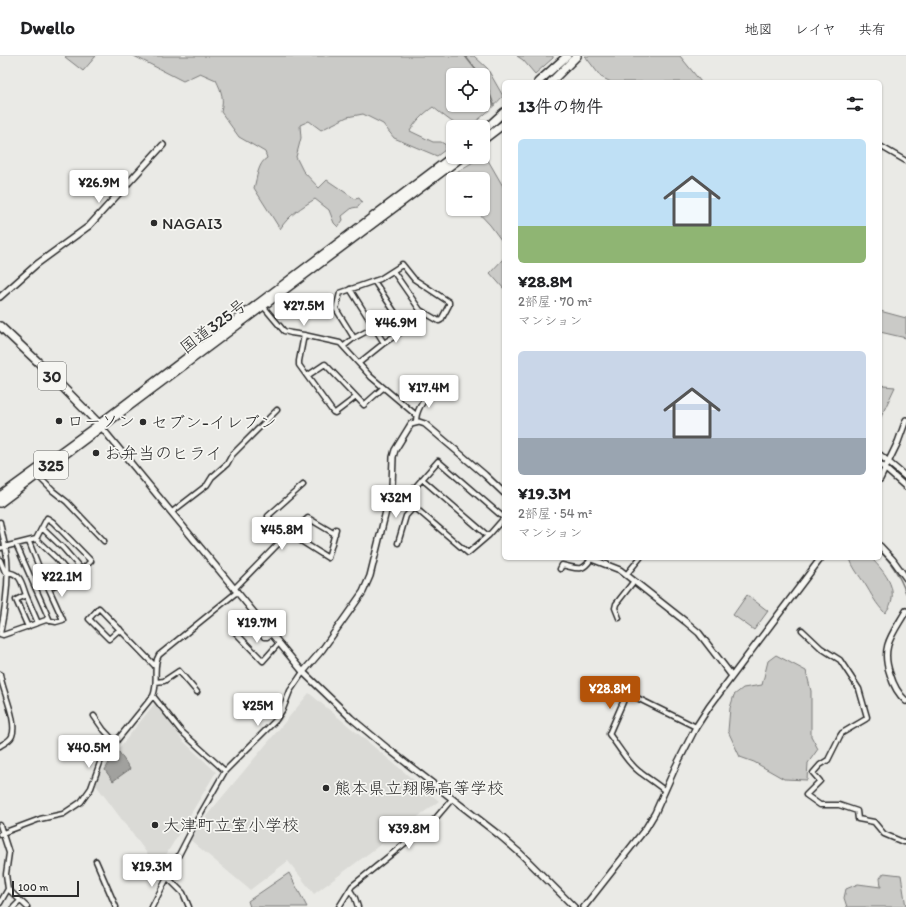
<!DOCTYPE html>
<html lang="ja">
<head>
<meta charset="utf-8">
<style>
	:root { --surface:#fff; --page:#f2f2f2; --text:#202124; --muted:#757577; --line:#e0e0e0; --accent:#b45309 }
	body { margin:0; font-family:Itim,"Klee One",sans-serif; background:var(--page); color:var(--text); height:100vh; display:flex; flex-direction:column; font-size:15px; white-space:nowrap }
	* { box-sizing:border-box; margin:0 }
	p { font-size:13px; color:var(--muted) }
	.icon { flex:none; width:22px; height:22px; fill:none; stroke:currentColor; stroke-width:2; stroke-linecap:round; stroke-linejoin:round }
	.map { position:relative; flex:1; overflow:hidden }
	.details { position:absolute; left:502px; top:24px; width:380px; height:480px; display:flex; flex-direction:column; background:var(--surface); border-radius:6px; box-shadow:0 1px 3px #0004 }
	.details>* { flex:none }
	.buttons { position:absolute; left:446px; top:12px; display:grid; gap:8px }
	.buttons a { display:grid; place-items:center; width:44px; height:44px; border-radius:6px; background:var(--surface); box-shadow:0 1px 3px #0004; font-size:20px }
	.scale { position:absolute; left:12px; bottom:10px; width:67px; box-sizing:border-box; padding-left:4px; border:2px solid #2b2b2b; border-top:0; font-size:11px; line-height:14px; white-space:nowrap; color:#2b2b2b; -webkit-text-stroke:3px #f6f6f2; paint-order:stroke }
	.price { position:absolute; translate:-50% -34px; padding:0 9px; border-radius:4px; background:#fff; color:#222; font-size:13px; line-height:26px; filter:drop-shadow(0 1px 2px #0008) }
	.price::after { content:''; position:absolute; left:50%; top:24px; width:12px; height:9px; margin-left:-6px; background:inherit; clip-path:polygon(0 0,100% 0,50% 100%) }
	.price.selected { background:var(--accent); color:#fff }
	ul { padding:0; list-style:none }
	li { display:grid; align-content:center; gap:8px; height:212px; padding:0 16px }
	li span { display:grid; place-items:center; height:124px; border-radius:6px; color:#555 }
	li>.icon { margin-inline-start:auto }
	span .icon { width:72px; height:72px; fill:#fffc; stroke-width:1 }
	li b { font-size:17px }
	h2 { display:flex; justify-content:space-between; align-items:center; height:48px; padding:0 16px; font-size:17px }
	header { display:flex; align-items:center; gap:24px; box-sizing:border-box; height:56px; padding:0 20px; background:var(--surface); border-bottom:1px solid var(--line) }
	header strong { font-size:19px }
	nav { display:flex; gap:22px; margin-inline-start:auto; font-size:14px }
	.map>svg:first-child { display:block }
	.built { fill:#dadad6 }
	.green { fill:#cacac7; stroke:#7a7a79; fill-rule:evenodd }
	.water { fill:#a1a19e; stroke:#727270 }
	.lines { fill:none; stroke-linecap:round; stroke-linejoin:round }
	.stream { stroke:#727270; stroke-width:1.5 }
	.minor-casing { stroke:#2b2b2b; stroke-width:7 }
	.tertiary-casing { stroke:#2b2b2b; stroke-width:8 }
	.primary-casing { stroke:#2b2b2b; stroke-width:10 }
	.trunk-casing { stroke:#2b2b2b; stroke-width:10 }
	.minor { stroke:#f6f6f2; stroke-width:4 }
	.tertiary { stroke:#f6f6f2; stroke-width:5 }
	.primary { stroke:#f6f6f2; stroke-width:7 }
	.trunk { stroke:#f6f6f2; stroke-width:7 }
	.poi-dot { fill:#2b2b2b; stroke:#f6f6f2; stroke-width:1.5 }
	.labels { text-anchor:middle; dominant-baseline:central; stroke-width:3.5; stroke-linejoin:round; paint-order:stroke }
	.shield { fill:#f6f6f2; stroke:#686867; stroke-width:1 }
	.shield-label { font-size:16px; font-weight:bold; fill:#2b2b2b }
	.poi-label { font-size:17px; fill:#2b2b2b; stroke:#f6f6f2; text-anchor:start }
	.street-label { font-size:17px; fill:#2b2b2b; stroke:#f6f6f2 }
</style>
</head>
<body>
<header>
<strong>Dwello</strong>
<nav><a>地図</a><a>レイヤ</a><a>共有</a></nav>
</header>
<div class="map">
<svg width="906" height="851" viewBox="0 0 906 851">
	<rect width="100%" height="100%" fill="#eaeae6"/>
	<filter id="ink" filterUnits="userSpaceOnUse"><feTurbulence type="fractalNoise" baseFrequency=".025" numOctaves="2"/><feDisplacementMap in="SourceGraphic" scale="8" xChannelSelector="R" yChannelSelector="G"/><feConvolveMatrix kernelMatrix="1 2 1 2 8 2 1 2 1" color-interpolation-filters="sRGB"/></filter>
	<g filter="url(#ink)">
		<path class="built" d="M309,637L439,745L314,838L288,805L250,834L188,782Z
			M155,647L183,685L216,716L158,812L93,725Z"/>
		<path class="green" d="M66,0H96L83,15L65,1Z
			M134,0H474L487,12L503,40C496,48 471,74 461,71C455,69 439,56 433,51C423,58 416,65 410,75L433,86H441L446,89L445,94L437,100L394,82L383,68L363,58L347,61L321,74L309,65L300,69L301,82L296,101L303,115L319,132L327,124L355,143L359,142L362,146L358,151L352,152L342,160L343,164L338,171L334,167L329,154L315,143C302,151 289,159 280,173L254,132C257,122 258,107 267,102L265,96L239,81L221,56C224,43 222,36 216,24L200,17L183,25ZM453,19H483V49H453Z
			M517,0H553V2L535,18L523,4Z
			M585,0H680L701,26H611L601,21Z
			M485,99L504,132V188L490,169L475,153H483V123H453V127L448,121Z
			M504,200V233L490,217L503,203Z
			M880,255L906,262V282L880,276Z
			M880,327L884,330L895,331L880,363Z
			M850,502H871C886,517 902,537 885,557C875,547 872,539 865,528C859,519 852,511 850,502Z
			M747,539L768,555L754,574L733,559Z
			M776,599L806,615L811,635V680L818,693L808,707L807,724L784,723L754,706L740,701L728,675L730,652L734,639L743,632L762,629L768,605Z
			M289,817L307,851H250L248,845Z
			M884,817L901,819L906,851H847L844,842L846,833L858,828L881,831L880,822Z"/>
		<path class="water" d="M119,696L130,713L113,725L105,714L112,701Z"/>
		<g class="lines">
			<path class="stream" d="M465,0L480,19
				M483,24L486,28L494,49
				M880,496C893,507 900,521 906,537"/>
			<g class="minor-casing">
				<path id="minor" d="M880,90L906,105
					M374,225L404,270
					M350,233L384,287
					M263,250L284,275L291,277L304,279
					M354,282L375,271
					M344,290L354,282L336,253L340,237L380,223L402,209V208L414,223L449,246V249L441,264L439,265L420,254L393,215
					M359,307L384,287L401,276L406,268L423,257
					M307,320L325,308L364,349L383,332
					M356,341L335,357L333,356L299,309V305L304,279L340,287L371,321L416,359
					M416,366C416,354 424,343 433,335
					M37,419L53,435L67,446L104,485
					M422,423L488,480
					M389,442L404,444L438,405L504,462L489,479L468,497L405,443
					M172,456L207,429L212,421L227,408L232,399L277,354
					M0,466C2,478 6,491 7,503C9,527 5,554 0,578
					M42,472L63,492L82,514
					M290,478L328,502L336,473
					M285,482L268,460L303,429
					M36,483L56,502L72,521
					M398,487L406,460L414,451
					M16,488L50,565
					M0,492L36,483L47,462L53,466L91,505L78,518L49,532
					M0,504L5,516C21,517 21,525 26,539L16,544L28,571
					M560,513L562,509C577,512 582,517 591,503
					M626,519L640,502
					M234,533L279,487L308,462L335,478
					M26,539L38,567
					M619,562L615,552L616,548L634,525
					M245,563L264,581H267L272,578
					M120,573L109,583L89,563L99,552L155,610
					M802,574L821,592L840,604L859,633L867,661L866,663L842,677L840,680L828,704L820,709L813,717L820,725L806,739L820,749H839L857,755L858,763L874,766L884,778L903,786H906
					M235,576L263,605L279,587
					M0,578L3,579L46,564L56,566L63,564L39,511L29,486
					M0,618C2,634 18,665 12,680C10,685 4,687 0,690
					M156,626L164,625L179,615L197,636
					M153,640L181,675L225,715
					M94,660L103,673L115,686
					M664,734C657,728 649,723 641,717C628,708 619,691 609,678L627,637L696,671
					M0,769L9,797L6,818L8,833L27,851
					M0,778L40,763L63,758L81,746L91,732L101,704L153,640C159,626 152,610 159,599L237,536
					M96,805L116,851
					M167,821L183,837L189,851
					M350,834L355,842L358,851
					M0,847L8,833
					M14,851L20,845
					M152,851L197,764L225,715L276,664L283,653L290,635L303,616
					M339,851L352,830L435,763L452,743"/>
			</g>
			<g class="tertiary-casing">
				<path id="tertiary" d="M0,241L37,208L89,170L163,89
					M102,372L303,616L351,662L387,692L499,779L521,798L574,851
					M880,399L906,421
					M880,408L906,431
					M880,423L898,386L906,364
					M880,490L893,504L906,522
					M589,502L620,514L686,566L699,577L732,620
					M906,555C893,578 880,590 890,618C893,628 898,638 906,645
					M303,616L322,594L363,536L370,520L392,431L393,401L395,394L411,368L419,366L425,368L485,419L504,437
					M584,851L646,772L655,757L675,712L696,671L709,651L821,502"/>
			</g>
			<g class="primary-casing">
				<path id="primary" d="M0,270L38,306L102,371"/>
			</g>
			<g class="trunk-casing">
				<path id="trunk" d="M538,26L567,0
					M551,26L577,0
					M483,75L504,56
					M483,84L504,68
					M0,440L99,368L453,100
					M0,447L462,101"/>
			</g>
			<use href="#minor" class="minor"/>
			<use href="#tertiary" class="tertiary"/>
			<use href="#primary" class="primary"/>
			<use href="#trunk" class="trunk"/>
		</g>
	</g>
	<g class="poi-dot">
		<circle cx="154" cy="167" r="4"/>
		<circle cx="59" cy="365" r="4"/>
		<circle cx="143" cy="366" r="4"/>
		<circle cx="96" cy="397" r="4"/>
		<circle cx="326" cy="732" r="4"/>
		<circle cx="155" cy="769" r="4"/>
	</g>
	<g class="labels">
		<g class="shield">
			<rect x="38" y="306" width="28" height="28" rx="3"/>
			<rect x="34" y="395" width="34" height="28" rx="3"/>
		</g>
		<g class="shield-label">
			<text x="52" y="320">30</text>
			<text x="51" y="409">325</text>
		</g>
		<g class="poi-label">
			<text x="162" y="167">NAGAI3</text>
			<text x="67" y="365">ローソン</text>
			<text x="151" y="366">セブン-イレブン</text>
			<text x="104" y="397">お弁当のヒライ</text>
			<text x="334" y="732">熊本県立翔陽高等学校</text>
			<text x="163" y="769">大津町立室小学校</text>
		</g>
		<g class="street-label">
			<text transform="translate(213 270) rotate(-37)">国道325号</text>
		</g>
	</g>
</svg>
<div class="buttons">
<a><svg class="icon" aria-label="locate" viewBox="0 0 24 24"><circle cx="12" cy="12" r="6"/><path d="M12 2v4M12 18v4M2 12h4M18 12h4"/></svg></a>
<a>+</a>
<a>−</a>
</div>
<div class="scale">100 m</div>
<b class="price" style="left:99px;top:148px">¥26.9M</b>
<b class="price" style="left:304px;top:271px">¥27.5M</b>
<b class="price" style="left:396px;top:288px">¥46.9M</b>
<b class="price" style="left:429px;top:353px">¥17.4M</b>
<b class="price" style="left:396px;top:463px">¥32M</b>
<b class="price" style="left:282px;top:495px">¥45.8M</b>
<b class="price" style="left:62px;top:542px">¥22.1M</b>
<b class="price" style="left:257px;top:588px">¥19.7M</b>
<b class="price selected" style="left:610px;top:654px">¥28.8M</b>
<b class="price" style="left:258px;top:671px">¥25M</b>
<b class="price" style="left:89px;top:713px">¥40.5M</b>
<b class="price" style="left:409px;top:794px">¥39.8M</b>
<b class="price" style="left:152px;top:832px">¥19.3M</b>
<section class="details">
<h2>13件の物件<svg class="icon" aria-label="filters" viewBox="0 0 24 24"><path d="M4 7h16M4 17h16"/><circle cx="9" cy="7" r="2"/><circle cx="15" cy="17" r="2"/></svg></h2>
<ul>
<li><span style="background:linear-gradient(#bfe0f5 70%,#8fb573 0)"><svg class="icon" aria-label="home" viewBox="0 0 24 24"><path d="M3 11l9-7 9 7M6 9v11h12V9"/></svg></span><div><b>¥28.8M</b><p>2部屋 · 70 m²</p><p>マンション</p></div></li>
<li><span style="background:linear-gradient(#c9d6e8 70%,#9aa5b1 0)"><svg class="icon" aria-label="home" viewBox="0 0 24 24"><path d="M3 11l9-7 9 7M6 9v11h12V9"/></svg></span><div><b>¥19.3M</b><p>2部屋 · 54 m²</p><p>マンション</p></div></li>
</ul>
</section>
</div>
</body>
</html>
